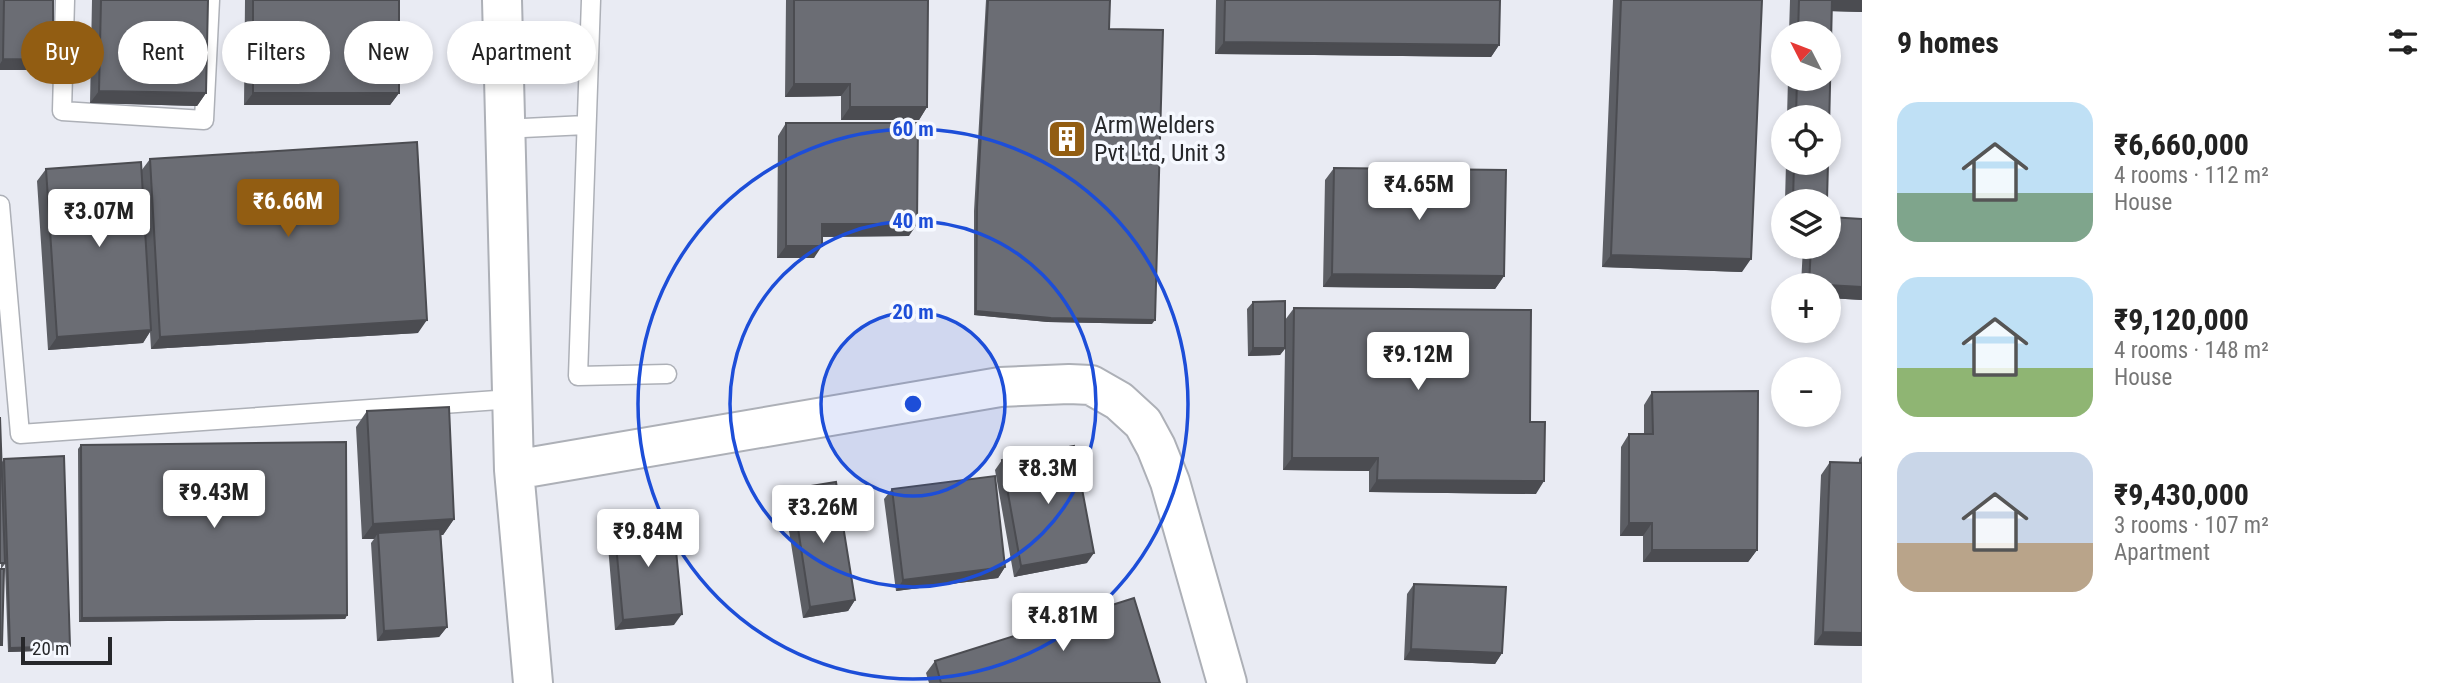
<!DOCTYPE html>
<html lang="en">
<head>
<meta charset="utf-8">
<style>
	:root { --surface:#fff; --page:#f2f2f2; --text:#222; --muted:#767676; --accent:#925d12 }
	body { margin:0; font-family:"Roboto Condensed",sans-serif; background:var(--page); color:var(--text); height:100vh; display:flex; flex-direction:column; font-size:26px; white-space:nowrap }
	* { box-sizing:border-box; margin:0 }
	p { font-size:23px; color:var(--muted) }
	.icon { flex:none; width:38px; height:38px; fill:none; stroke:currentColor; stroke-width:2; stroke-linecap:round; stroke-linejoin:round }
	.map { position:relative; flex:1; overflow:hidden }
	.drawer { display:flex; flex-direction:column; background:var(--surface); width:595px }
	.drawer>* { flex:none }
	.top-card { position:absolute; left:21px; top:21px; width:665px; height:63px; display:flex; gap:14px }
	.needle { width:46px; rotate:312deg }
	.tools { position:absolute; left:1771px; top:21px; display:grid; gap:14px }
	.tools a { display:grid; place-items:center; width:70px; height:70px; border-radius:50%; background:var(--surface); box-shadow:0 4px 10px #0003; font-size:35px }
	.scale { position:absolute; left:21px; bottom:18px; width:91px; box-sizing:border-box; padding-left:7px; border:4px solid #26272a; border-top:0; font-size:19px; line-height:24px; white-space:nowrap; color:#26272a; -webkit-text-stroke:5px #f6f9ff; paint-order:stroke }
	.price { position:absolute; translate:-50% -60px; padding:0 16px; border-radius:7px; background:#fff; color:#222; font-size:23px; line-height:46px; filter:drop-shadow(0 2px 4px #0008) }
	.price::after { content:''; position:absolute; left:50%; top:42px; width:21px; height:16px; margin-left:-10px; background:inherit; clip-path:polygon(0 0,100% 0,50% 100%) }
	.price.on { background:var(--accent); color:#fff }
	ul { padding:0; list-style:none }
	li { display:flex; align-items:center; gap:21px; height:175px; padding:0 35px }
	li span { display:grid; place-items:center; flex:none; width:196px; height:140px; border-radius:21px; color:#555 }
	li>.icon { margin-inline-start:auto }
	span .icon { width:84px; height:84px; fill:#fffc; stroke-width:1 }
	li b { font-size:30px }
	h2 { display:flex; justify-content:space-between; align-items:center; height:84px; padding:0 35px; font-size:30px }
	.chip { padding:0 24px; border-radius:32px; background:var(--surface); box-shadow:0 4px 10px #0003; font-size:24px; line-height:63px }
	.chip.on { background:var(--accent); color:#fff }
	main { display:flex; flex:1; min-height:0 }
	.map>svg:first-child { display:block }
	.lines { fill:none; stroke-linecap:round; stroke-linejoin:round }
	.service-casing { stroke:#adb0b7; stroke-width:21 }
	.tertiary-casing { stroke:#adb0b7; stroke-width:42 }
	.service { stroke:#fff; stroke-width:18 }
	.tertiary { stroke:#fff; stroke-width:38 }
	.wall { fill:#5c5e64 }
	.shaded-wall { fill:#4b4c51 }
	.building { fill:#6b6d74; stroke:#4b4c51; stroke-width:2 }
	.ring { fill:none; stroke:#1d4ed8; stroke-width:3.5 }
	.labels { text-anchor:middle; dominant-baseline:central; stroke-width:7; stroke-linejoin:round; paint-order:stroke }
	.poi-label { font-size:24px; fill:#26272a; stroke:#f6f9ff; text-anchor:start }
	.centre { fill:#1d4ed8; stroke:#f6f9ff; stroke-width:3.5 }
	.ring-label { font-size:21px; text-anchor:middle; font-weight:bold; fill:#1d4ed8; stroke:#f6f9ff; stroke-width:7; stroke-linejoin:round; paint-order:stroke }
</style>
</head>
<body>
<main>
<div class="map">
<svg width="1862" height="683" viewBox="0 0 1862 683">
	<rect width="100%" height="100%" fill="#e9ebf3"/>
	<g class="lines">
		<g class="service-casing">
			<path id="service" d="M65,0L62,111L204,120L210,0
				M591,0L578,376L667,374
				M505,129L586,125
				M0,205L20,434L512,399"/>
		</g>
		<g class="tertiary-casing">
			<path id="tertiary" d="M502,0L514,470L533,683
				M514,470L1000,387L1069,384L1091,385L1119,401L1143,423L1156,447L1170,482L1227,683"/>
		</g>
		<use href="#service" class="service"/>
		<use href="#tertiary" class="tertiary"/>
	</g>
	<path class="wall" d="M0,0H53L45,70H0Z
		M92,0H208L206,93L197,106L90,103Z
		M245,0H399V93L390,105H244Z
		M786,0H928L927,107L919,120H841V96L785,97Z
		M986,0H1110L1109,29L1152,324L1048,322L974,315V211Z
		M1216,0H1500L1499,45L1491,57L1215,54Z
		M1613,0H1762L1742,272L1602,267Z
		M1790,0H1862V12L1832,11L1829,117H1787L1788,79H1829V33H1789Z
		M786,123L909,236L822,237L814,258H777L778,136Z
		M150,159L418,333L151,349L150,332L143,343L48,350L37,181L46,169L141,171Z
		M1786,163H1828L1827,201H1785Z
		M1334,168L1504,276L1495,289L1323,287L1325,180Z
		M1803,247H1829L1862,300L1829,298V285H1801Z
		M1253,302L1285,320L1294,308L1530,422L1536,494L1369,492V471L1283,470L1285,349L1280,355L1248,356L1247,309Z
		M1652,392L1757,550L1748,562H1643V536H1620L1621,447L1629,434H1644V405Z
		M367,411L454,519L443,535H441L447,627L439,637L377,641L371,543L374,539H362L356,427Z
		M81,445L347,615L345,619L79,622L78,449Z
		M1862,456V646L1814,645L1821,475L1830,462L1859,463V459Z
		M4,459L70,646L67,650L8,652L5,564L1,569L2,462Z
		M1002,460L1087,563L1014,577L995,470Z
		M792,489L855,600L848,611L803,618L784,500Z
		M892,489L1005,567L998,578L896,591L884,499Z
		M614,523L674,625L615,630L607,534Z
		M1414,584L1502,653L1495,664L1404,660L1407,594Z
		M935,661L1160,683H929L926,673Z"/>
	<path class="shaded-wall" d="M1831,0H1862V12L1824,11Z
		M1224,42L1499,45L1491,57L1215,54Z
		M3,59L53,60L45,70H0V64Z
		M794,84H850L841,96L785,97Z
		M99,91L206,93L197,106L90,103Z
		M253,93H399L390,105H244Z
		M850,107H927L919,120H841Z
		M822,224H917L909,236L813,237Z
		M786,246H822L814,258H777Z
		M1611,255L1751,259L1742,272L1602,267Z
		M1332,274L1504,276L1495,289L1323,287Z
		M1809,284L1862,287V300L1829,298V285H1808Z
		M976,311L1155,320L1152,324L1048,322L974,315Z
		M427,320L418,333L151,349L160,337Z
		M151,330L143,343L48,350L57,337Z
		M1253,348H1285L1280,355L1248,356Z
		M1292,458H1378L1369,471L1283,470Z
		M1377,480L1544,481L1536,494L1369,492Z
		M454,519L443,535L378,538V533L374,539H362L373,524Z
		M1629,523H1652L1643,536H1620Z
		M1652,550H1757L1748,562H1643Z
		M1094,553L1087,563L1014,577L1021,566Z
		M1005,567L998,578L896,591L903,580Z
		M855,600L848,611L803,618L810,607Z
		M682,614L674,625L615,630L623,620Z
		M347,615L345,619L79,622L82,618Z
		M447,627L439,637L377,641L384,631Z
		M1823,632L1862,633V646L1814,645Z
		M70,646L67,650L8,652L10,648Z
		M1411,649L1502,653L1495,664L1404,660Z"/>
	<path class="building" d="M4,0H53V60L3,59Z
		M101,0H208L206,93L99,91Z
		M253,0H399V93H253Z
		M794,0H928L927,107H850V84H794Z
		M988,0H1110L1109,29L1163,30L1155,320L1051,318L976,311L977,207Z
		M1225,0H1500L1499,45L1224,42Z
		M1621,0H1762L1751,259L1611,255Z
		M1799,0H1832L1829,130V117H1796L1797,79H1829V33H1798Z
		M786,123H918L917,224H822V246H786Z
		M417,142L427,320L160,337L150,159Z
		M141,162L151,330L57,337L46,169Z
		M1794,163H1828L1827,201H1793Z
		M1334,168L1506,170L1504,276L1332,274Z
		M1829,217L1862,219V287L1809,284L1811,247H1829Z
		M1285,301V348H1253V302Z
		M1294,308L1531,310L1530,422H1545L1544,481L1377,480L1378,458H1292Z
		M1758,391L1757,550H1652V523H1629V434H1653L1652,392Z
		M449,407L454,519L373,524L367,411Z
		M0,417L5,563H0Z
		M346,442L347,615L82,618L81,445Z
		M1074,446L1094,553L1021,566L1002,460Z
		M64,456L70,646L10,648L4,459Z
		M1830,462L1862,463V633L1823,632Z
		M995,476L1005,567L903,580L892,489Z
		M836,482L855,600L810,607L792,489Z
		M673,518L682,614L623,620L614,523Z
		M440,529L447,627L384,631L378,533Z
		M0,569H4L2,645H0Z
		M1414,584L1506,587L1502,653L1411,649Z
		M1134,598L1160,683H941L935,661Z"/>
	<circle cx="913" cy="404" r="92" fill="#1d4ed8" fill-opacity=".12"/>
	<g class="ring">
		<circle cx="913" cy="404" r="92"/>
		<circle cx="913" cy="404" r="183"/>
		<circle cx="913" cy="404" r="275"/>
	</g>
	<defs>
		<g id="building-square" transform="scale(2.0125)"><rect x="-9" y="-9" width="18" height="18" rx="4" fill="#925d12" stroke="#f6f9ff"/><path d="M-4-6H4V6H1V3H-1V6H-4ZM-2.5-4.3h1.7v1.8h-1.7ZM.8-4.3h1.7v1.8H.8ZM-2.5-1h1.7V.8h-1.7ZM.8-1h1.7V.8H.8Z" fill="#fff"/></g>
	</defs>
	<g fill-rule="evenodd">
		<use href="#building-square" x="1067" y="139"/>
	</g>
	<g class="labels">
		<g class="poi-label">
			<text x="1094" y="125">Arm Welders<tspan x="1094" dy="28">Pvt Ltd, Unit 3</tspan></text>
		</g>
	</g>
	<circle cx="913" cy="404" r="10" class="centre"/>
	<g class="ring-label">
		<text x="913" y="136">60 m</text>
		<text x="913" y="228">40 m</text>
		<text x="913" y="319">20 m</text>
	</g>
</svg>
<div class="tools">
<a><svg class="needle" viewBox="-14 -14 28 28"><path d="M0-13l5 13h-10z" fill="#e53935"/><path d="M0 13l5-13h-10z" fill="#767676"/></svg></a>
<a><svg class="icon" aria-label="locate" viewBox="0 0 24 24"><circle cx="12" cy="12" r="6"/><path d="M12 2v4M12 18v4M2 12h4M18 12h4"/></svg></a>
<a><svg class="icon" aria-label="layers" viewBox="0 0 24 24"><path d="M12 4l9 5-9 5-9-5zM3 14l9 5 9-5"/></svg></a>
<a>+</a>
<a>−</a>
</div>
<div class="scale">20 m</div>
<b class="price" style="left:1419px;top:222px">₹4.65M</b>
<b class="price on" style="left:288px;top:239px">₹6.66M</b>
<b class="price" style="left:99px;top:249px">₹3.07M</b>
<b class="price" style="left:1418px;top:392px">₹9.12M</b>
<b class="price" style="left:1048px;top:506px">₹8.3M</b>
<b class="price" style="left:214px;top:530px">₹9.43M</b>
<b class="price" style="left:823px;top:545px">₹3.26M</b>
<b class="price" style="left:648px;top:569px">₹9.84M</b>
<b class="price" style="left:1063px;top:653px">₹4.81M</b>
<div class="top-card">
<a class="chip on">Buy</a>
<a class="chip">Rent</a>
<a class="chip">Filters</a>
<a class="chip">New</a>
<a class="chip">Apartment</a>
</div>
</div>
<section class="drawer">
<h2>9 homes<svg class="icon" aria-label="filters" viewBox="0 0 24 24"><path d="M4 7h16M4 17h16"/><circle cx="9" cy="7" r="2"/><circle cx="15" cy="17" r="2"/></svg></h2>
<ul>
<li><span style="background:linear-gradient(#bfe0f5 65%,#7fa58c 0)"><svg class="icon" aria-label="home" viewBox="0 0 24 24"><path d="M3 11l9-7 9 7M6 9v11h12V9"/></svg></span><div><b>₹6,660,000</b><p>4 rooms · 112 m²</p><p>House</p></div></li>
<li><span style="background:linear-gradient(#bfe0f5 65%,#8fb573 0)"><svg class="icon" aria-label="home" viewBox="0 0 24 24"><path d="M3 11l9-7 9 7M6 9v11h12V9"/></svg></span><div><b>₹9,120,000</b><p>4 rooms · 148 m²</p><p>House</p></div></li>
<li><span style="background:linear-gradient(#c9d6e8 65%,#b9a48a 0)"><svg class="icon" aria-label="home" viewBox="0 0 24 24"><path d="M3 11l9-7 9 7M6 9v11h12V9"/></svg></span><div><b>₹9,430,000</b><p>3 rooms · 107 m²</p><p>Apartment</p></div></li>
</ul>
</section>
</main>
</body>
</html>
